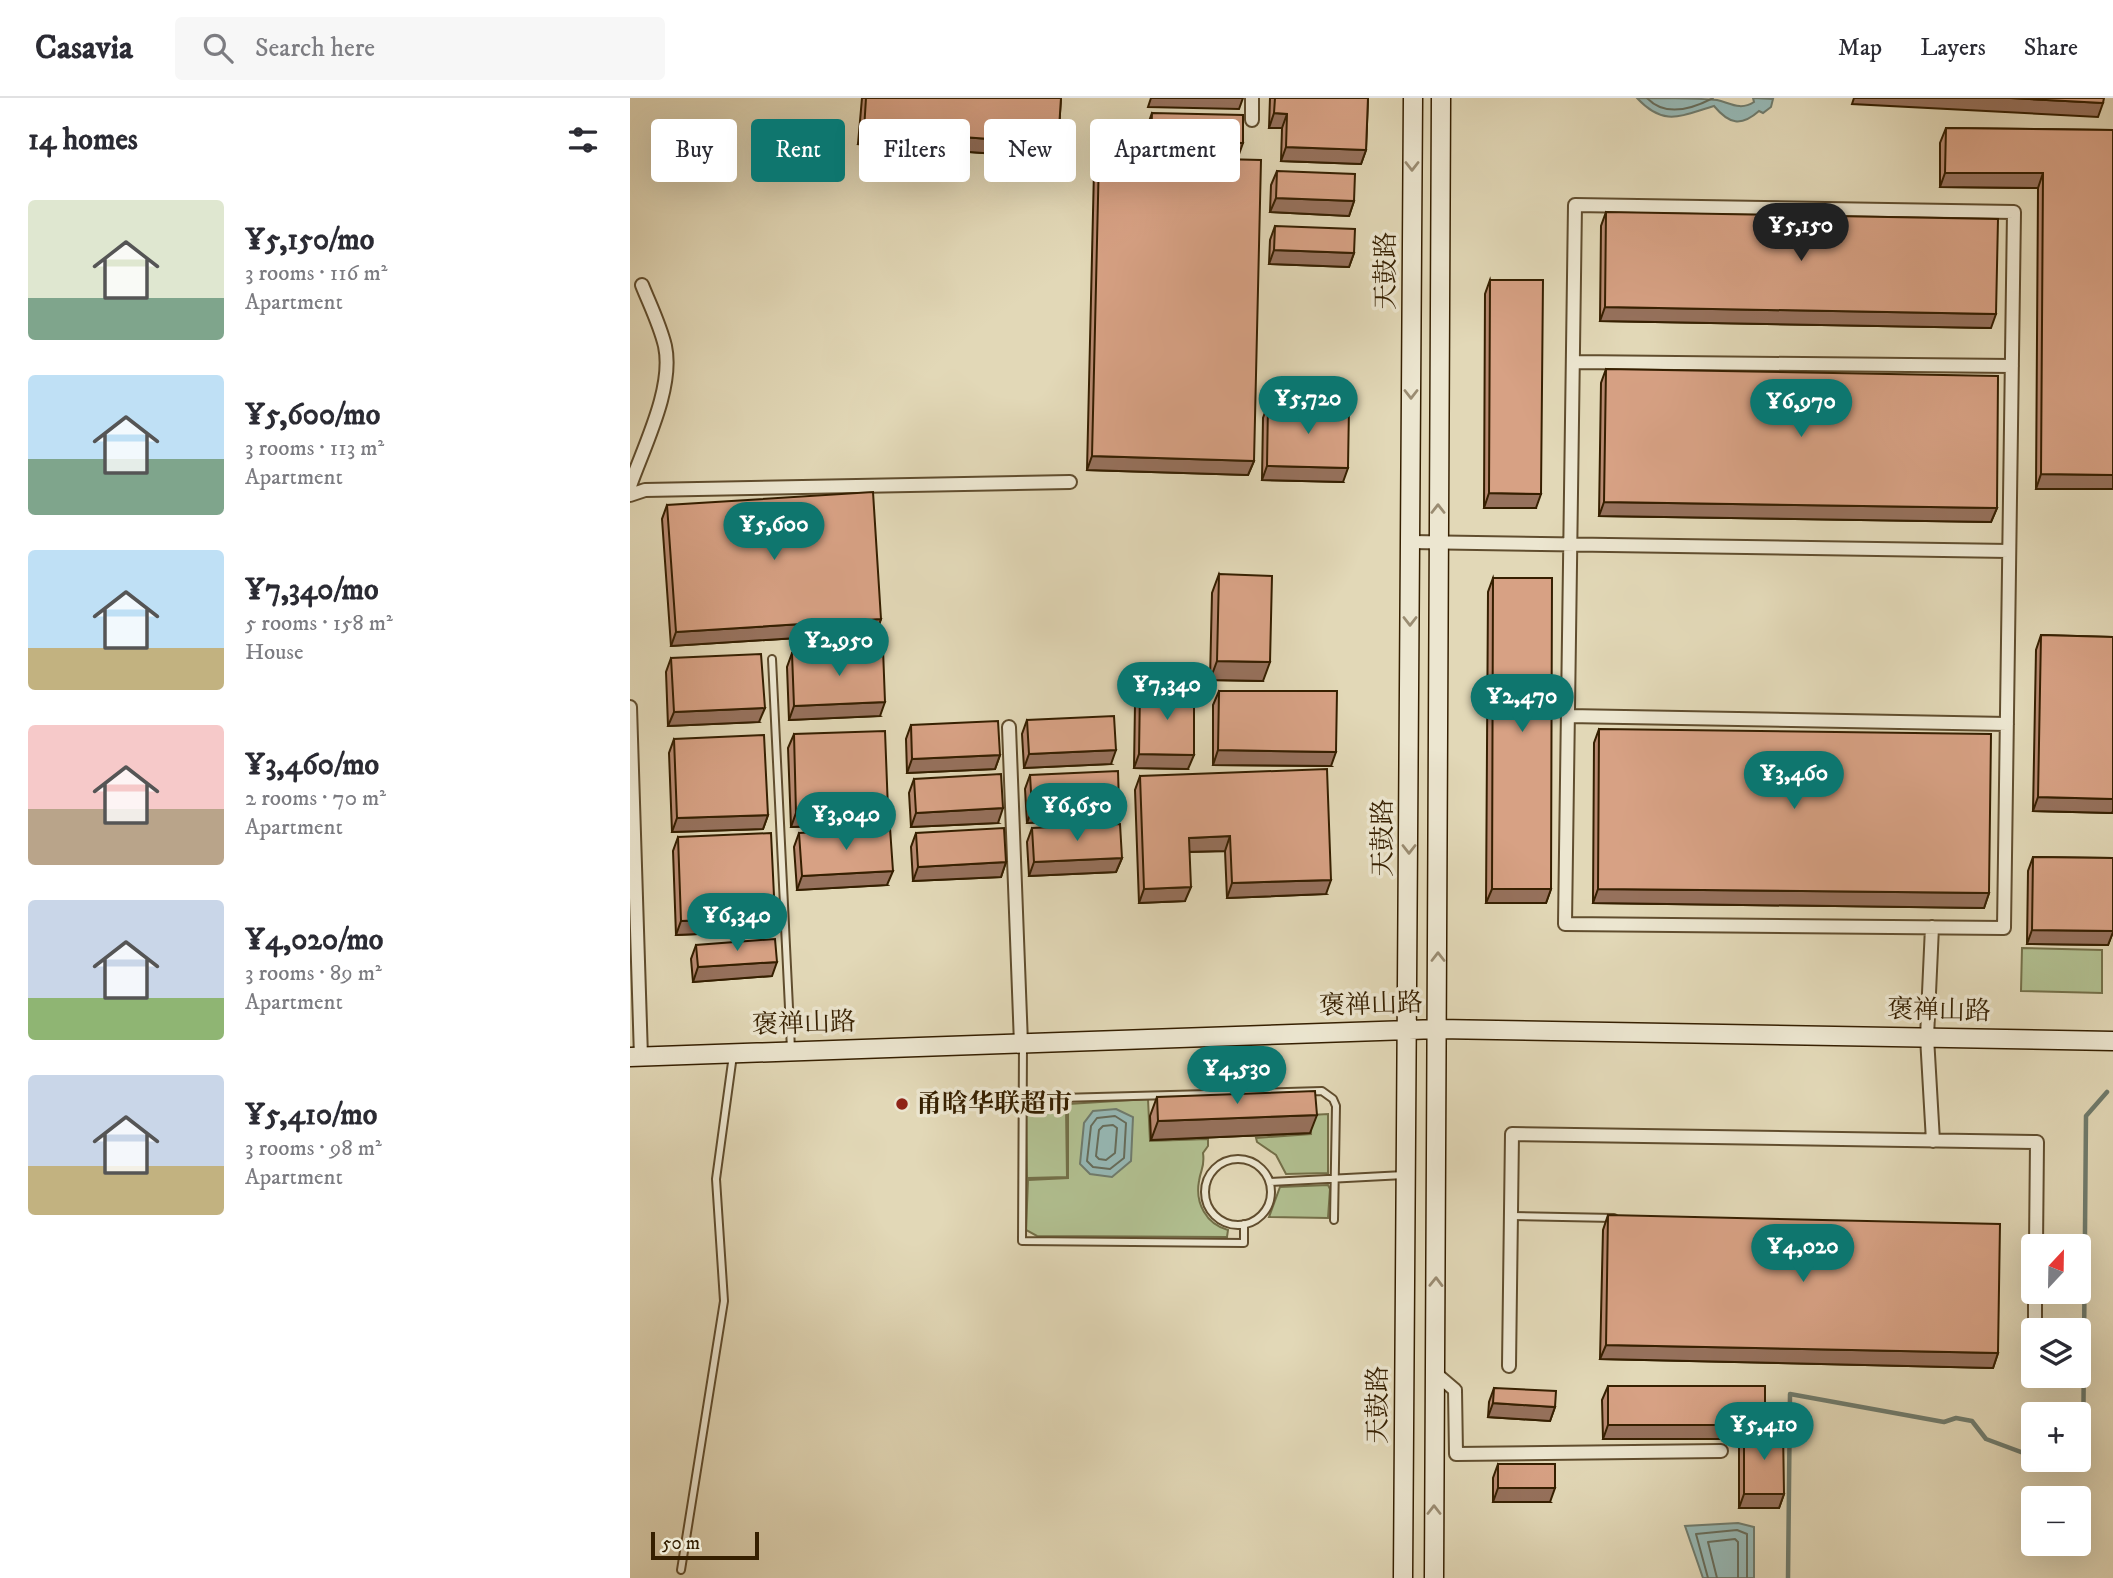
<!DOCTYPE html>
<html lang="en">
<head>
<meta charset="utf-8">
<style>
	:root { --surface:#fff; --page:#f7f7f7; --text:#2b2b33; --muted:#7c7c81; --line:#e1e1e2; --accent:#0f766e }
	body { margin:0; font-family:"IM FELL DW Pica","Noto Serif SC",serif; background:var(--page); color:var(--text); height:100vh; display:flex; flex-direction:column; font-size:26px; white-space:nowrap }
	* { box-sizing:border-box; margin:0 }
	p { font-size:23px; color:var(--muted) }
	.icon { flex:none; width:38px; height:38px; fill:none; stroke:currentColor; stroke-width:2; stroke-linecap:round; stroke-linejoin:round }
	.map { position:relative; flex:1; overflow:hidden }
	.details { display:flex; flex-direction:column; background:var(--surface); width:630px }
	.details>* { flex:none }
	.guide { position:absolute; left:21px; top:21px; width:665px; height:63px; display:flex; gap:14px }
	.needle { width:46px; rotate:22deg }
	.tools { position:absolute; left:1391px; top:1136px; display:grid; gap:14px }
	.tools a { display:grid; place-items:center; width:70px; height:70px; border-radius:7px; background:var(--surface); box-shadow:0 7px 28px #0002; font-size:35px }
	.scale { position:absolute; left:21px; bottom:18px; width:108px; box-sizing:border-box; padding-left:7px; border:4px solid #351f00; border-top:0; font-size:19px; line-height:24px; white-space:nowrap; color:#351f00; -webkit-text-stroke:5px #ece6d0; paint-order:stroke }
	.price { position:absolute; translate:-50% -60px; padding:0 16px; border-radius:24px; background:var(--accent); color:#fff; font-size:23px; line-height:46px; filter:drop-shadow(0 2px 4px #0008) }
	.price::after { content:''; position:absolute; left:50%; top:42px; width:21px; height:16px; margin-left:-10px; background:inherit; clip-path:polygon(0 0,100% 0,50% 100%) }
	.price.selected { background:#222; color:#fff }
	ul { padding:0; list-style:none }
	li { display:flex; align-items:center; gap:21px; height:175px; padding:0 28px }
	li span { display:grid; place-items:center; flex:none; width:196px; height:140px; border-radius:7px; color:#555 }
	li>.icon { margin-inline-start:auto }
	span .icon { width:84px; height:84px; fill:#fffc; stroke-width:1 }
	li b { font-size:30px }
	h2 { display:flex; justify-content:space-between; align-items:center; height:84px; padding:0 28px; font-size:30px }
	.chip { padding:0 24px; border-radius:7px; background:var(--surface); box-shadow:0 7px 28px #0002; font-size:24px; line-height:63px }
	.chip.selected { background:var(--accent); color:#fff }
	header { display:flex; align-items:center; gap:42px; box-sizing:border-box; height:98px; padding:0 35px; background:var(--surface); border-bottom:2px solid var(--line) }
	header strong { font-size:33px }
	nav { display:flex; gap:38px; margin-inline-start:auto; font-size:24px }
	.search { width:490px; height:63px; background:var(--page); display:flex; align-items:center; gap:18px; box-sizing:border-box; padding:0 24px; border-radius:7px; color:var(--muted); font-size:26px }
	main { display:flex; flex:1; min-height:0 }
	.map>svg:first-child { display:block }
	.green { fill:#b1bf90; stroke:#736f48; stroke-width:2 }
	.water { fill:#96b8b5; stroke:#6f7b6d; stroke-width:2 }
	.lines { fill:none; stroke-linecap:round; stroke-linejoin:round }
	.shore { stroke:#666c5a; stroke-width:2 }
	.stream { stroke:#6f7b6d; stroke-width:4.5 }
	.lane-casing { stroke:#604d2e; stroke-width:10 }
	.street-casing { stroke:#604d2e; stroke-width:16 }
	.secondary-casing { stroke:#351f00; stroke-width:21 }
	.lane { stroke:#ece6d0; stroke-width:6 }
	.street { stroke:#ece6d0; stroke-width:12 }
	.secondary { stroke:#ece6d0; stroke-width:18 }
	.wall { fill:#b98a72; stroke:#351f00; stroke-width:2 }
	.shaded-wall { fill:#96715c; stroke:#351f00; stroke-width:2 }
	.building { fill:#d7a184; stroke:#351f00; stroke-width:2 }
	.oneway { stroke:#9a8c72 }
	.poi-dot { fill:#8f2418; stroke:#ece6d0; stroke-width:2.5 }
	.labels { text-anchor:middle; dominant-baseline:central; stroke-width:7; stroke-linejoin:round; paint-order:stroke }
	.street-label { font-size:26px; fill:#351f00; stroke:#ece6d0 }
	.poi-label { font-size:26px; font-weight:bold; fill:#351f00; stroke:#ece6d0; text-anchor:start }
</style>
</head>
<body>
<header>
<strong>Casavia</strong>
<div class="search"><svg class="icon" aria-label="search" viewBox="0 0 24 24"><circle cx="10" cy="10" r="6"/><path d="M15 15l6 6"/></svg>Search here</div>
<nav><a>Map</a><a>Layers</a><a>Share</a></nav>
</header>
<main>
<section class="details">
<h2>14 homes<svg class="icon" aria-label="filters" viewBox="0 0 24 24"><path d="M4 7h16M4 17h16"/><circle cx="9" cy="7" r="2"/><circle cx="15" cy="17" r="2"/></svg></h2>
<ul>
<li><span style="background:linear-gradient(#dfe7d0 70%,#7fa58c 0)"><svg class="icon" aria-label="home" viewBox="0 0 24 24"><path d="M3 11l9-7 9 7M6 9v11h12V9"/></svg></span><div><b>¥5,150/mo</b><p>3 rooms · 116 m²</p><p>Apartment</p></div></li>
<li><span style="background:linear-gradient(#bfe0f5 60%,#7fa58c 0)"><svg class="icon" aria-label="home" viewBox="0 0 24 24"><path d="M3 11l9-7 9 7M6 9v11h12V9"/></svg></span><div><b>¥5,600/mo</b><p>3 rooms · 113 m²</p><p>Apartment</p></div></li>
<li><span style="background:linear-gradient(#bfe0f5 70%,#c2b280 0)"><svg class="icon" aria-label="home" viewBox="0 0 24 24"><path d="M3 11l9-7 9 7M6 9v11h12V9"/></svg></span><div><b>¥7,340/mo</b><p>5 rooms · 158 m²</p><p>House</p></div></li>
<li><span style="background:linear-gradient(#f6c9c9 60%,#b9a48a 0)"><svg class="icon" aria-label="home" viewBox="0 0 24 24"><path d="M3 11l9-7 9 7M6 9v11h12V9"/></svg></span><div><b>¥3,460/mo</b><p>2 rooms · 70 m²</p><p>Apartment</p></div></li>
<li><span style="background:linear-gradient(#c9d6e8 70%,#8fb573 0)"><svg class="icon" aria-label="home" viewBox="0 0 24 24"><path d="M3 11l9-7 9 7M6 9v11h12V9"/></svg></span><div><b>¥4,020/mo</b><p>3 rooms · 89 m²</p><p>Apartment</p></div></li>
<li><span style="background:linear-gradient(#c9d6e8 65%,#c2b280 0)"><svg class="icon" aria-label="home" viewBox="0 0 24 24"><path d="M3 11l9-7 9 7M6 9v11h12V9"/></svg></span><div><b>¥5,410/mo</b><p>3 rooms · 98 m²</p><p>Apartment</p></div></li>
</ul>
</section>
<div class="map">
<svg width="1483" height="1480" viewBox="0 0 1483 1480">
	<rect width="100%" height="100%" fill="#e2d8b7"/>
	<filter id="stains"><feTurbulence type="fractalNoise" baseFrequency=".00286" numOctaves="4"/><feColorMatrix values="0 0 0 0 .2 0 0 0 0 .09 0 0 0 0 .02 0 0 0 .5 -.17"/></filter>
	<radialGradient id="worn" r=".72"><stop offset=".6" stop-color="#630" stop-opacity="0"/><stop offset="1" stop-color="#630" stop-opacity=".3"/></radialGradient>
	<path class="green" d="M1392,850L1472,852V895L1391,893Z
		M518,1001L520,1043L578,1041V1048L573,1055C575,1069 571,1070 569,1083C565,1105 576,1126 598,1132L597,1139L407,1138L396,1132L398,1082L438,1080V1006Z
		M396,1009H436L437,1079L397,1080Z
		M698,1016V1075L656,1076L646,1057L627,1044L626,1040L681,1036V1017Z
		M698,1087L700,1091L698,1120L639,1119L650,1089Z"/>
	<path class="water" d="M1007,0C1031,0 1065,0 1087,2C1100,5 1110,13 1124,4L1123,0L1143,1L1141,9L1133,15L1129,13C1111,29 1099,26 1084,8C1050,18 1034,29 1007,0Z
		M486,1011L503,1019L501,1063L482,1079L460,1076L450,1066L454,1025L463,1013Z
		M1108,1425L1124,1429V1480H1073L1055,1428Z"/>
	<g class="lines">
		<path class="shore" d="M1017,0C1035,19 1062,11 1083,0
			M485,1018L496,1025L494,1060L480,1071L463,1069L457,1063L461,1028L467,1020Z
			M473,1028L483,1027L487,1030L485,1055L476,1062L469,1061L466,1058L469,1032Z
			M1078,1480L1066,1436L1107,1432L1117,1436V1480
			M1087,1480L1078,1444L1105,1441L1108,1444V1480"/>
		<path class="stream" d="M1415,1362L1432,1365L1453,1362L1456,1018L1477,994
			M1158,1480L1160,1296L1314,1324L1326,1320L1342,1323L1356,1341L1404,1359"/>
		<g class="lane-casing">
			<path id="lane" d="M142,561L161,951
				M393,947L392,1143L614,1145V1126
				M393,1001L692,993L703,1001L706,1008L704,1122
				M575 1094a33 33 0 1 1 66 0a33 33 0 1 1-66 0Z
				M640,1084L774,1077
				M881,1118L984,1120
				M51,1472L94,1203L86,1081L103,957"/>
		</g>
		<g class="street-casing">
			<path id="street" d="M622,22V0
				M945,107L1384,114L1374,830L935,826Z
				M943,264L1382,268
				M0,388C14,348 44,290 35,248C30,227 20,207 12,187
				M0,397L15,392L440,384
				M781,444L1379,453
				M0,609L11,959
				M938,618L1377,626
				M379,629L391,946
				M1302,829L1297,939L1303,1043
				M1405,1232V1194
				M879,1268L882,1036L1407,1044L1406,1148
				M805,1275L825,1292L826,1356L1091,1353"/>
		</g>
		<g class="secondary-casing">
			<path id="secondary" d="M0,959L808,931L1483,943
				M773,1480L783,0
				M804,1480L811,0"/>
		</g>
		<use href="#lane" class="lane"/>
		<use href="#street" class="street"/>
		<use href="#secondary" class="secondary"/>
	</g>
	<path class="wall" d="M232,0H431L428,46L423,60L228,46Z
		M640,0H738L736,52L731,66L651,63L652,30H639Z
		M522,15L608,59L516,58L517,29Z
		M1316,30L1483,32V391H1406L1408,90L1310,89V45Z
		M469,58L624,363L618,377L457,372L464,72Z
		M647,73L724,103L719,118L640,114L641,87Z
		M976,114L1361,230L970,223L971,128Z
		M645,128L724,155L719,169L639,166L640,142Z
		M860,182L906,410H854L855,196Z
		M976,271L1367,410L1361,424L969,418L971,285Z
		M638,306L713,384L632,382L633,320Z
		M37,407L251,521L246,535L41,548L32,421Z
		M589,476L633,583L580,582L582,495Z
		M863,480L921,791L916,805H856L858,494Z
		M1411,537L1483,539L1482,715L1403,713L1406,552Z
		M162,555L250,618L159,622L157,569Z
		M41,560L129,624L38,628L36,574Z
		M510,592L558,671L504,670L505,606Z
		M589,593L701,668L583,667V607Z
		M397,622L481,666L394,670L392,636Z
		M281,627L370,657L365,671L277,675L276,641Z
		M969,631L1359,795L1354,810L963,805L964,645Z
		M164,636L258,712L253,726L161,729L158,650Z
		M44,641L138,717L133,731L42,734L39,655Z
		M400,677L489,707L484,721L397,725L395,691Z
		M510,678L696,796L597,800L595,753L559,754L555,803L509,805L505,692Z
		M284,681L368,725L281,729L279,695Z
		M402,730L492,760L486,774L399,778L397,744Z
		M169,735L257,787L167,792L164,749Z
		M286,735L376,764L371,779L283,783L281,749Z
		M48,739L140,833L46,837L43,753Z
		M1403,759L1483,760V834L1478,847L1397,846L1398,773Z
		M66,847L142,878L63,884L61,861Z
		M527,999L680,1035L521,1042L520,1018Z
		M978,1117L1368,1255L1363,1270L970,1261L973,1132Z
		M978,1288L1133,1332L1154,1396L1149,1410H1109V1346L1110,1341H973L972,1302Z
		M864,1290L925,1309L920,1323L858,1319L859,1304Z
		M868,1366L920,1404H863V1380Z"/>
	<path class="shaded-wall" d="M521,0H613L609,11L518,9Z
		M1224,0H1381L1473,5L1468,19L1222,6Z
		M644,15L657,16L652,30H639Z
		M234,32L428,46L423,60L228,46Z
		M521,43L613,45L608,59L516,58Z
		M656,49L736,52L731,66L651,63Z
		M1315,75H1413L1408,90L1310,89Z
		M646,100L724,103L719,118L640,114Z
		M644,152L724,155L719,169L639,166Z
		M975,209L1366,216L1361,230L970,223Z
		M462,358L624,363L618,377L457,372Z
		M637,368L718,370L713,384L632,382Z
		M1411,376L1483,377V391H1406Z
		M859,395L911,396L906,410H854Z
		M974,404L1367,410L1361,424L969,418Z
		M251,521L246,535L41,548L46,534Z
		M587,563L640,564L633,583L580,582Z
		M255,604L250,618L159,622L164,608Z
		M135,610L129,624L38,628L44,614Z
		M486,652L481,666L394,670L399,656Z
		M588,652L706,654L701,668L583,667Z
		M509,656L564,657L558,671L504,670Z
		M370,657L365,671L277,675L282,661Z
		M1408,699L1483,701V713L1482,715L1403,713Z
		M489,707L484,721L397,725L402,711Z
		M373,710L368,725L281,729L286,715Z
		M258,712L253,726L161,729L166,715Z
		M138,717L133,731L42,734L47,720Z
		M600,738L595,753L554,754L559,740Z
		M492,760L486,774L399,778L404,764Z
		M376,764L371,779L283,783L288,769Z
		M263,773L257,787L167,792L172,778Z
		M701,782L696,796L597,800L602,785Z
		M561,789L555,803L509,805L514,791Z
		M862,791H921L916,805H856Z
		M968,791L1359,795L1354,810L963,805Z
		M145,819L140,833L46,837L51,823Z
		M1402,832L1483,833V834L1478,847L1397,846Z
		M147,864L142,878L63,884L68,869Z
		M687,1017L680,1035L521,1042L528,1023Z
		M976,1247L1368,1255L1363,1270L970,1261Z
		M863,1305L925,1309L920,1323L858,1319Z
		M978,1327H1135L1130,1341L1114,1332L1110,1341H973Z
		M868,1390H925L920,1404H863Z
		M1114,1396H1154L1149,1410H1109Z"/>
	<path class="building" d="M236,0H431L428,46L234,32Z
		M645,0H738L736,52L656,49L657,16L644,15Z
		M1381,0H1474L1473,5Z
		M522,15L613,17V45L521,43Z
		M1316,30L1483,32V377L1411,376L1413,75H1315Z
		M469,58L631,62L624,363L462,358Z
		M647,73L725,76L724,103L646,100Z
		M976,114L1368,121L1366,216L975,209Z
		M645,128L725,131L724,155L644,152Z
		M860,182H913L911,396L859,395Z
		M976,271L1368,278L1367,410L974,404Z
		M638,306L719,308L718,370L637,368Z
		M243,394L251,521L46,534L37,407Z
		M589,476L642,478L640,564L587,563Z
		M863,480H922L921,791H862Z
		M1411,537L1483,539V701L1408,699Z
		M253,551L255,604L164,608L162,555Z
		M131,556L135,610L44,614L41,560Z
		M510,592H564V657L509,656Z
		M589,593H707L706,654L588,652Z
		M484,618L486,652L399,656L397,622Z
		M368,623L370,657L282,661L281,627Z
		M969,631L1361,636L1359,795L968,791Z
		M255,633L258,712L166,715L164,636Z
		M134,637L138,717L47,720L44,641Z
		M697,671L701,782L602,785L600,738L559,740L561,789L514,791L510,678Z
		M488,673L489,707L402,711L400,677Z
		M371,676L373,710L286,715L284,681Z
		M490,726L492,760L404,764L402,730Z
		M260,730L263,773L172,778L169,735Z
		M374,730L376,764L288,769L286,735Z
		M141,735L145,819L51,823L48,739Z
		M1403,759L1483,760V833L1402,832Z
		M145,841L147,864L68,869L66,847Z
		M685,993L687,1017L528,1023L527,999Z
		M978,1117L1370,1126L1368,1255L976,1247Z
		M978,1288H1135V1327H978Z
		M864,1290L926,1293L925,1309L863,1305Z
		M1153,1331L1154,1396H1114V1332Z
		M868,1366H925V1390H868Z"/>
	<defs><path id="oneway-chevron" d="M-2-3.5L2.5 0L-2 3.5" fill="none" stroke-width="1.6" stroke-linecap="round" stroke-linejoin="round" transform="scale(1.75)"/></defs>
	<g class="oneway">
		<use href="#oneway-chevron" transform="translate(782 68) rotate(90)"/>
		<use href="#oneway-chevron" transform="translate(781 296) rotate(90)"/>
		<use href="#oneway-chevron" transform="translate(808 411) rotate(-90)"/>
		<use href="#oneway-chevron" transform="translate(780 523) rotate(90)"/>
		<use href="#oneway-chevron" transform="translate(779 751) rotate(90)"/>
		<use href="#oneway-chevron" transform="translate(808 859) rotate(-90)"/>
		<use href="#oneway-chevron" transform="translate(806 1184) rotate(-89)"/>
		<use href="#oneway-chevron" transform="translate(804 1412) rotate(-90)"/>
	</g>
	<circle class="poi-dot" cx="272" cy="1006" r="7"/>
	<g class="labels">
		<g class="street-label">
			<text transform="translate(756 173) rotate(-90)">天鼓路</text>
			<text transform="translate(753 740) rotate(-90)">天鼓路</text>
			<text transform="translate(741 907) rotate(-2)">褒禅山路</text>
			<text transform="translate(1309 913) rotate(1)">褒禅山路</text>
			<text transform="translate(174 926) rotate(-2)">褒禅山路</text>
			<text transform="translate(748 1307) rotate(-90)">天鼓路</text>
		</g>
		<g class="poi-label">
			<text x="286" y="1006">甬晗华联超市</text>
		</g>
	</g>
	<rect width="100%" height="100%" filter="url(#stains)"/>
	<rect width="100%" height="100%" fill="url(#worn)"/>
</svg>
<div class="tools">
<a><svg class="needle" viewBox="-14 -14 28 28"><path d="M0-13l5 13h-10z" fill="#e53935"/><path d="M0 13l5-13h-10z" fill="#7c7c81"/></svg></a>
<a><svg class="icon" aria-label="layers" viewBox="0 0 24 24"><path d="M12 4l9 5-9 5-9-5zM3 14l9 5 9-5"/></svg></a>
<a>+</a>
<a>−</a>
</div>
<div class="scale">50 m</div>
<b class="price selected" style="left:1171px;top:165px">¥5,150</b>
<b class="price" style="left:678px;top:338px">¥5,720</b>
<b class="price" style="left:1171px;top:341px">¥6,970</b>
<b class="price" style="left:144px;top:464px">¥5,600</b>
<b class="price" style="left:209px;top:580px">¥2,950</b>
<b class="price" style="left:537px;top:624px">¥7,340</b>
<b class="price" style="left:892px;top:636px">¥2,470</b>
<b class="price" style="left:1164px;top:713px">¥3,460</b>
<b class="price" style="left:447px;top:745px">¥6,650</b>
<b class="price" style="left:216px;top:754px">¥3,040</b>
<b class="price" style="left:107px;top:855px">¥6,340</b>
<b class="price" style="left:607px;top:1008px">¥4,530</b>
<b class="price" style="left:1173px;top:1186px">¥4,020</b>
<b class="price" style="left:1134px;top:1364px">¥5,410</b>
<div class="guide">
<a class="chip">Buy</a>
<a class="chip selected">Rent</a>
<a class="chip">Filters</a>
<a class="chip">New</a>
<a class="chip">Apartment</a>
</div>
</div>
</main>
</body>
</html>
